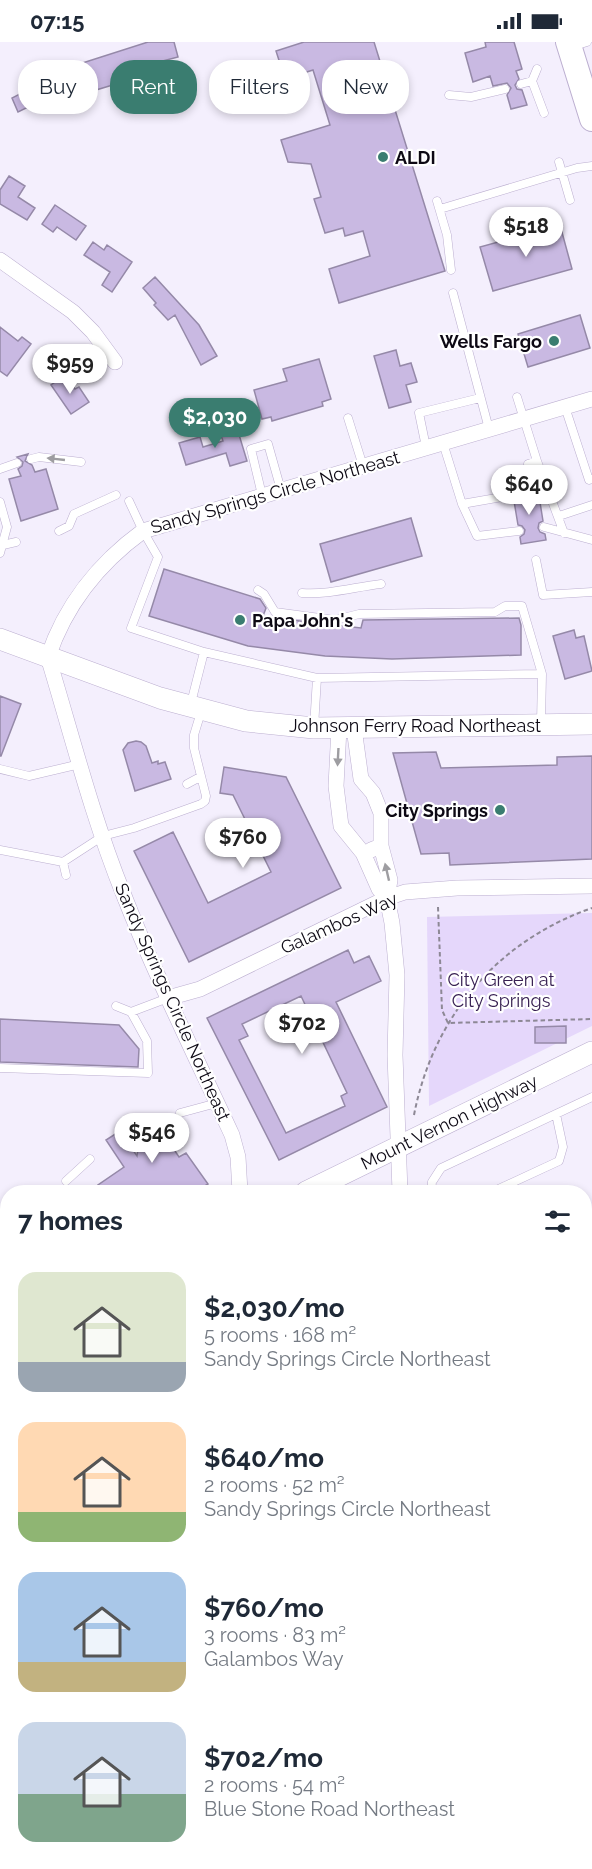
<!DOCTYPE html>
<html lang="en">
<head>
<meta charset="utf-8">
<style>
	:root { --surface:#fff; --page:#f6f6f7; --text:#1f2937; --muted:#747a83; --accent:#3a7d70 }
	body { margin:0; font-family:Raleway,sans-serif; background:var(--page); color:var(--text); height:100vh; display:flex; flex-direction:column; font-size:22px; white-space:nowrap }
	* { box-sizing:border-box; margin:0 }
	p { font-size:20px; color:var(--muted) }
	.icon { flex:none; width:33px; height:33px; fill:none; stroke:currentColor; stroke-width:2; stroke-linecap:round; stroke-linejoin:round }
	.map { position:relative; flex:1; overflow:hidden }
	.side { position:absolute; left:0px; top:1143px; width:592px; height:684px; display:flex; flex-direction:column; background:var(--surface); border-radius:24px 24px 0 0; box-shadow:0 3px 9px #0003 }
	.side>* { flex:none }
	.top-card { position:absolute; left:18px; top:18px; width:556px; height:54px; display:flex; gap:12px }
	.price { position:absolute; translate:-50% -51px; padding:0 14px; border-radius:21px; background:#fff; color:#222; font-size:20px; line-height:39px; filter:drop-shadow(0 2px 3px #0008) }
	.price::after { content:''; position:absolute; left:50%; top:36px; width:18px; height:14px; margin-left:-9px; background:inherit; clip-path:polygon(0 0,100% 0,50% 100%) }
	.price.on { background:var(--accent); color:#fff }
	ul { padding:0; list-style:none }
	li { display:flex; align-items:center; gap:18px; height:150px; padding:0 18px }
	li span { display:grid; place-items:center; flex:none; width:168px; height:120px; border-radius:18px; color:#555 }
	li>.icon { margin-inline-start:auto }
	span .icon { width:72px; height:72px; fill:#fffc; stroke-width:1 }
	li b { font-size:26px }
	h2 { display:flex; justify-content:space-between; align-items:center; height:72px; padding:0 18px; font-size:26px }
	.chip { padding:0 21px; border-radius:24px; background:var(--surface); box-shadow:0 3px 9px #0003; font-size:21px; line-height:54px }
	.chip.on { background:var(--accent); color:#fff }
	.status { display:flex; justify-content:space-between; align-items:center; height:42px; padding:0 30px; background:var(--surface); direction:ltr }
	.status svg { height:16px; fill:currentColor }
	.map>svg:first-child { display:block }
	.green { fill:#e5d7fb }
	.building { fill:#c9b9e2; stroke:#9589a8; stroke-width:1.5; fill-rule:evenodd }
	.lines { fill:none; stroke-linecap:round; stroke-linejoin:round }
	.lane-casing { stroke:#bcafd0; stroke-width:9 }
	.street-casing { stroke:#bcafd0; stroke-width:16 }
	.secondary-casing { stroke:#bcafd0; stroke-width:22 }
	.primary-casing { stroke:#bcafd0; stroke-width:26 }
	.path { stroke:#8d8895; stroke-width:2; stroke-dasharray:4.5 3; stroke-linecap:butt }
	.lane { stroke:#fff; stroke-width:8 }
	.street { stroke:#fff; stroke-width:15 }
	.secondary { stroke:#fff; stroke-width:21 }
	.primary { stroke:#fff; stroke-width:24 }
	.oneway { fill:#9e9da1 }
	.poi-dot { fill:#3a7d70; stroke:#fff; stroke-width:2 }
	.labels { text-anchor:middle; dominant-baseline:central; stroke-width:4.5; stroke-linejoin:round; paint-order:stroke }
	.poi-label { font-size:18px; font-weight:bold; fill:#0d0914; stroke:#fff; text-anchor:start }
	.street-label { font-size:18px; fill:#0d0914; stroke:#fff }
	.park-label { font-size:18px; fill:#382153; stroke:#fff }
</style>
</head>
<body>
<div class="status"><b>07:15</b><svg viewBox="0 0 49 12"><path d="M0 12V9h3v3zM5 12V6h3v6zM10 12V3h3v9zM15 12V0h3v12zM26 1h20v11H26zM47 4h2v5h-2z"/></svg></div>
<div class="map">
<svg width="592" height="1827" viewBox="0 0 592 1827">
	<rect width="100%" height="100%" fill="#f4effd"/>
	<path class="green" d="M592,871V984L429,1064L427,875Z"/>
	<path class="building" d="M148,0H174L178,15L113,32L116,42L96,48L92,37L78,42L73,24Z
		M304,0H374L445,229L339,261L329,227L370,214L363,189L345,194L343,186L325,191L314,157L321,155L311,122L288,120L281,98L330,83L313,28L285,37L276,9Z
		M485,0H514L522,27L516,29L519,37L515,43L517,47L522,48L527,63L511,67L507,53L511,46L507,41L493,44L490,34L473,40L465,11L486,5Z
		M50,31L59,50L18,70L12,56L43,40L41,35Z
		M9,134L25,144L18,155L35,166L27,178L0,162V148Z
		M55,163L86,184L76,198L57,185L53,190L42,182Z
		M560,183L572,227L493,249L480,205Z
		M93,200L104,208L107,203L132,220L112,250L102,243L110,230L84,213Z
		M155,235L199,283L217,314L201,323L175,273L168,278L154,263L156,261L143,246Z
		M580,273L590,306L528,325L518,292Z
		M0,285L18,299L22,295L31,302L7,334L0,329Z
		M396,308L400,324L411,321L417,340L406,343L411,360L389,366L374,314Z
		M319,317L331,357L322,360L323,364L272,379L271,375L262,377L254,348L287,339L283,327Z
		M65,333L75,347L79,345L89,360L71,372L51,343Z
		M237,386L247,419L230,424L226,411L186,423L179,401L200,395L203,405L223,399L220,391Z
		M28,412L25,419L32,423L35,430L46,427L58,467L21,479L9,437L21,434L18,427L22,424L23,420L17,415Z
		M530,439L531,443L527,447L526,451L531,455L539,454L543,479L539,481L538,486L540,490L545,492L546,498L521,502L520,495L524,492L525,488L522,484L518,483L514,459L522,457L525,453L523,448L518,446L517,441Z
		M411,476L422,514L331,540L320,502Z
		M164,527L260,557L266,566L263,574L274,576L361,586L363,578L519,576L521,583V613L392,617L325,614L248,604L149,574Z
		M574,588L576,596L584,594L592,629L565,637L553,594Z
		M0,654L21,662L1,714H0Z
		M136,699L141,700L146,704L152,721L158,719V722L165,720L171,737L135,749L123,708L128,701Z
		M436,710L441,726L557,723V715L592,714V817L450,823L449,811L421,812L393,711Z
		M224,725L286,735L341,846L189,920L134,809L173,790L208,861L271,830L233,753L220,751Z
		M348,908L354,921L369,914L381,939L336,960L387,1065L279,1118L207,976ZM301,954L347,1051L341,1054L345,1064L286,1091L239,998L248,994L242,982Z
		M0,977L119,983L139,1007L138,1025L0,1020Z
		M566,984V1001H535V985Z
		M142,1076L171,1080L169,1100L179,1115L186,1111L208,1142L195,1150H189L185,1145L176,1150H103L98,1143L124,1125L106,1098L120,1089L137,1114Z"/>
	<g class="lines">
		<g class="lane-casing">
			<path id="lane" d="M571,5L587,0
				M537,27L532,39L544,71
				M521,42L532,39
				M449,53L471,55L505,47
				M559,120L570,158
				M437,159L447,193L451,228
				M440,167L577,126L592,124
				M453,251L489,387
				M517,355L537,419L528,422
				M565,365L589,438L592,437
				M348,376L363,424
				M443,401L462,462L477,494L519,489
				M426,405L419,371L480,356
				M31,417L39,415L81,420
				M537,419L564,491
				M0,427L17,421
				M532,449L547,446
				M262,453L251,407L268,402L281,448
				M129,459L143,489L158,515L131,586L204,610L317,636L542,632
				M0,460L7,485L0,511
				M462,462L519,452
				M559,474L592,463
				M544,485L592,498
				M59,489L69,484L74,472L116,453
				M3,503L16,500
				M536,518L543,553L592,550
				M258,548L264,552L275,570L335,578L359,572L495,570L505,564H522L542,632L541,681
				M302,551C328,553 355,545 381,542
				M191,661L204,610
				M314,685L317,636
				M0,727L29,734L80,722
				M187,742L200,735
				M0,808L63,820L103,794L134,786L201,762L205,759L206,754L194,706V693L201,670
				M63,820L66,833
				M116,964L131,970L168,956
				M0,1026L148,1031L147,999L131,970
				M180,1071L217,1061
				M66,1139L90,1117
				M431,1150L432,1140L441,1126L592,1055
				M492,1150L559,1119L563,1105L556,1072
				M0,1420L8,1415
				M0,1600L8,1592
				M585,1616L592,1629
				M331,1820L333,1827
				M560,1820L564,1827"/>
		</g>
		<g class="street-casing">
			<path id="street" d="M0,218L73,270L93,290L115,320
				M339,686L336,744L341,784L363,811L379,847L387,856
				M354,686L361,737L373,751L381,771V804L371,808
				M381,804L390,838L387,856L392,881L397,933L395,1013L400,1150
				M168,956L200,947L387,856L405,850L457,846L592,844
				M240,1150L238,1115L232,1093C195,1013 155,933 123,851C92,774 72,694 48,615C65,564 99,521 143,489L592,357
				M585,1253L592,1251
				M588,1546L592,1559
				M119,1827L120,1820"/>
		</g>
		<g class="secondary-casing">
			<path id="secondary" d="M0,597L160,656L246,679L314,686L592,682
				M306,1150L592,1010
				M0,1339L8,1334"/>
		</g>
		<g class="primary-casing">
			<path id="primary" d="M568,0L592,77"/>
		</g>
		<path class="path" d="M438,865L442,968L448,981L592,977
			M414,1073C433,975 497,899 592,866
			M97,1827L98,1820"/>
		<use href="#lane" class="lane"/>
		<use href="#street" class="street"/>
		<use href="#secondary" class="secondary"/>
		<use href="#primary" class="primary"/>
	</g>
	<defs><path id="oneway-solid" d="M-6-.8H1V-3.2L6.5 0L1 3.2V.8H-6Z" transform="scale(1.5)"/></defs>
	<g class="oneway">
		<use href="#oneway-solid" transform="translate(56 417) rotate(-174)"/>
		<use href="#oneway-solid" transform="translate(338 715) rotate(93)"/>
		<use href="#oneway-solid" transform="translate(387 830) rotate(-103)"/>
	</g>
	<g class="poi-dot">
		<circle cx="383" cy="115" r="6"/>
		<circle cx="554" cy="299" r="6"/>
		<circle cx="240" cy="578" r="6"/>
		<circle cx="500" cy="768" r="6"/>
	</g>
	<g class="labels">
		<g class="poi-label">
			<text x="395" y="115">ALDI</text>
			<text x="542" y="299" text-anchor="end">Wells Fargo</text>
			<text x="252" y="578">Papa John's</text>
			<text x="488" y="768" text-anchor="end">City Springs</text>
		</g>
		<g class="street-label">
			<text transform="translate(275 450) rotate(-16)">Sandy Springs Circle Northeast</text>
			<text x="415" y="683">Johnson Ferry Road Northeast</text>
			<text transform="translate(339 881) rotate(-24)">Galambos Way</text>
			<text transform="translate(173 960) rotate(66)">Sandy Springs Circle Northeast</text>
			<text transform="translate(449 1080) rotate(-26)">Mount Vernon Highway</text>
		</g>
		<g class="park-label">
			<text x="501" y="937">City Green at<tspan x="501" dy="21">City Springs</tspan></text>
		</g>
	</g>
</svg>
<b class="price" style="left:526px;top:216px">$518</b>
<b class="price" style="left:70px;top:353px">$959</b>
<b class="price on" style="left:215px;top:407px">$2,030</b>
<b class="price" style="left:529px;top:474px">$640</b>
<b class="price" style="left:243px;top:827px">$760</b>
<b class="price" style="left:302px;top:1013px">$702</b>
<b class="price" style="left:152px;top:1122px">$546</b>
<div class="top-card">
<a class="chip">Buy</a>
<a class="chip on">Rent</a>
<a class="chip">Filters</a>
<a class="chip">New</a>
</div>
<section class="side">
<h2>7 homes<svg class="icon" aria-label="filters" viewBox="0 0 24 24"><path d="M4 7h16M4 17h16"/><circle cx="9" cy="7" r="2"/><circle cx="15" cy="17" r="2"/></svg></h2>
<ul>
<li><span style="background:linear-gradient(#dfe7d0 75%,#9aa5b1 0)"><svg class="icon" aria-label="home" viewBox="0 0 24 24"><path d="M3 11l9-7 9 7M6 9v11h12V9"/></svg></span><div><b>$2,030/mo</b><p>5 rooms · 168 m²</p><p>Sandy Springs Circle Northeast</p></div></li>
<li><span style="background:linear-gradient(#ffd9b3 75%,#8fb573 0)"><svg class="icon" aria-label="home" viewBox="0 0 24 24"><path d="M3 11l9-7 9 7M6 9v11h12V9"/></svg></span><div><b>$640/mo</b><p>2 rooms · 52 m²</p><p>Sandy Springs Circle Northeast</p></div></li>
<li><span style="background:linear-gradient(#a9c7e8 75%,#c2b280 0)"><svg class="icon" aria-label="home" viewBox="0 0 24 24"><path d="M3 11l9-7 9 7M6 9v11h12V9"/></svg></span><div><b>$760/mo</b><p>3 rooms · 83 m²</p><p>Galambos Way</p></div></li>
<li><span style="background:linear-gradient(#c9d6e8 60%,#7fa58c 0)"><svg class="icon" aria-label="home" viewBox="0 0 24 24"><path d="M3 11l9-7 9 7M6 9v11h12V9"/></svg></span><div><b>$702/mo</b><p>2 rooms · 54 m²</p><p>Blue Stone Road Northeast</p></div></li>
</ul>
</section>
</div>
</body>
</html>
